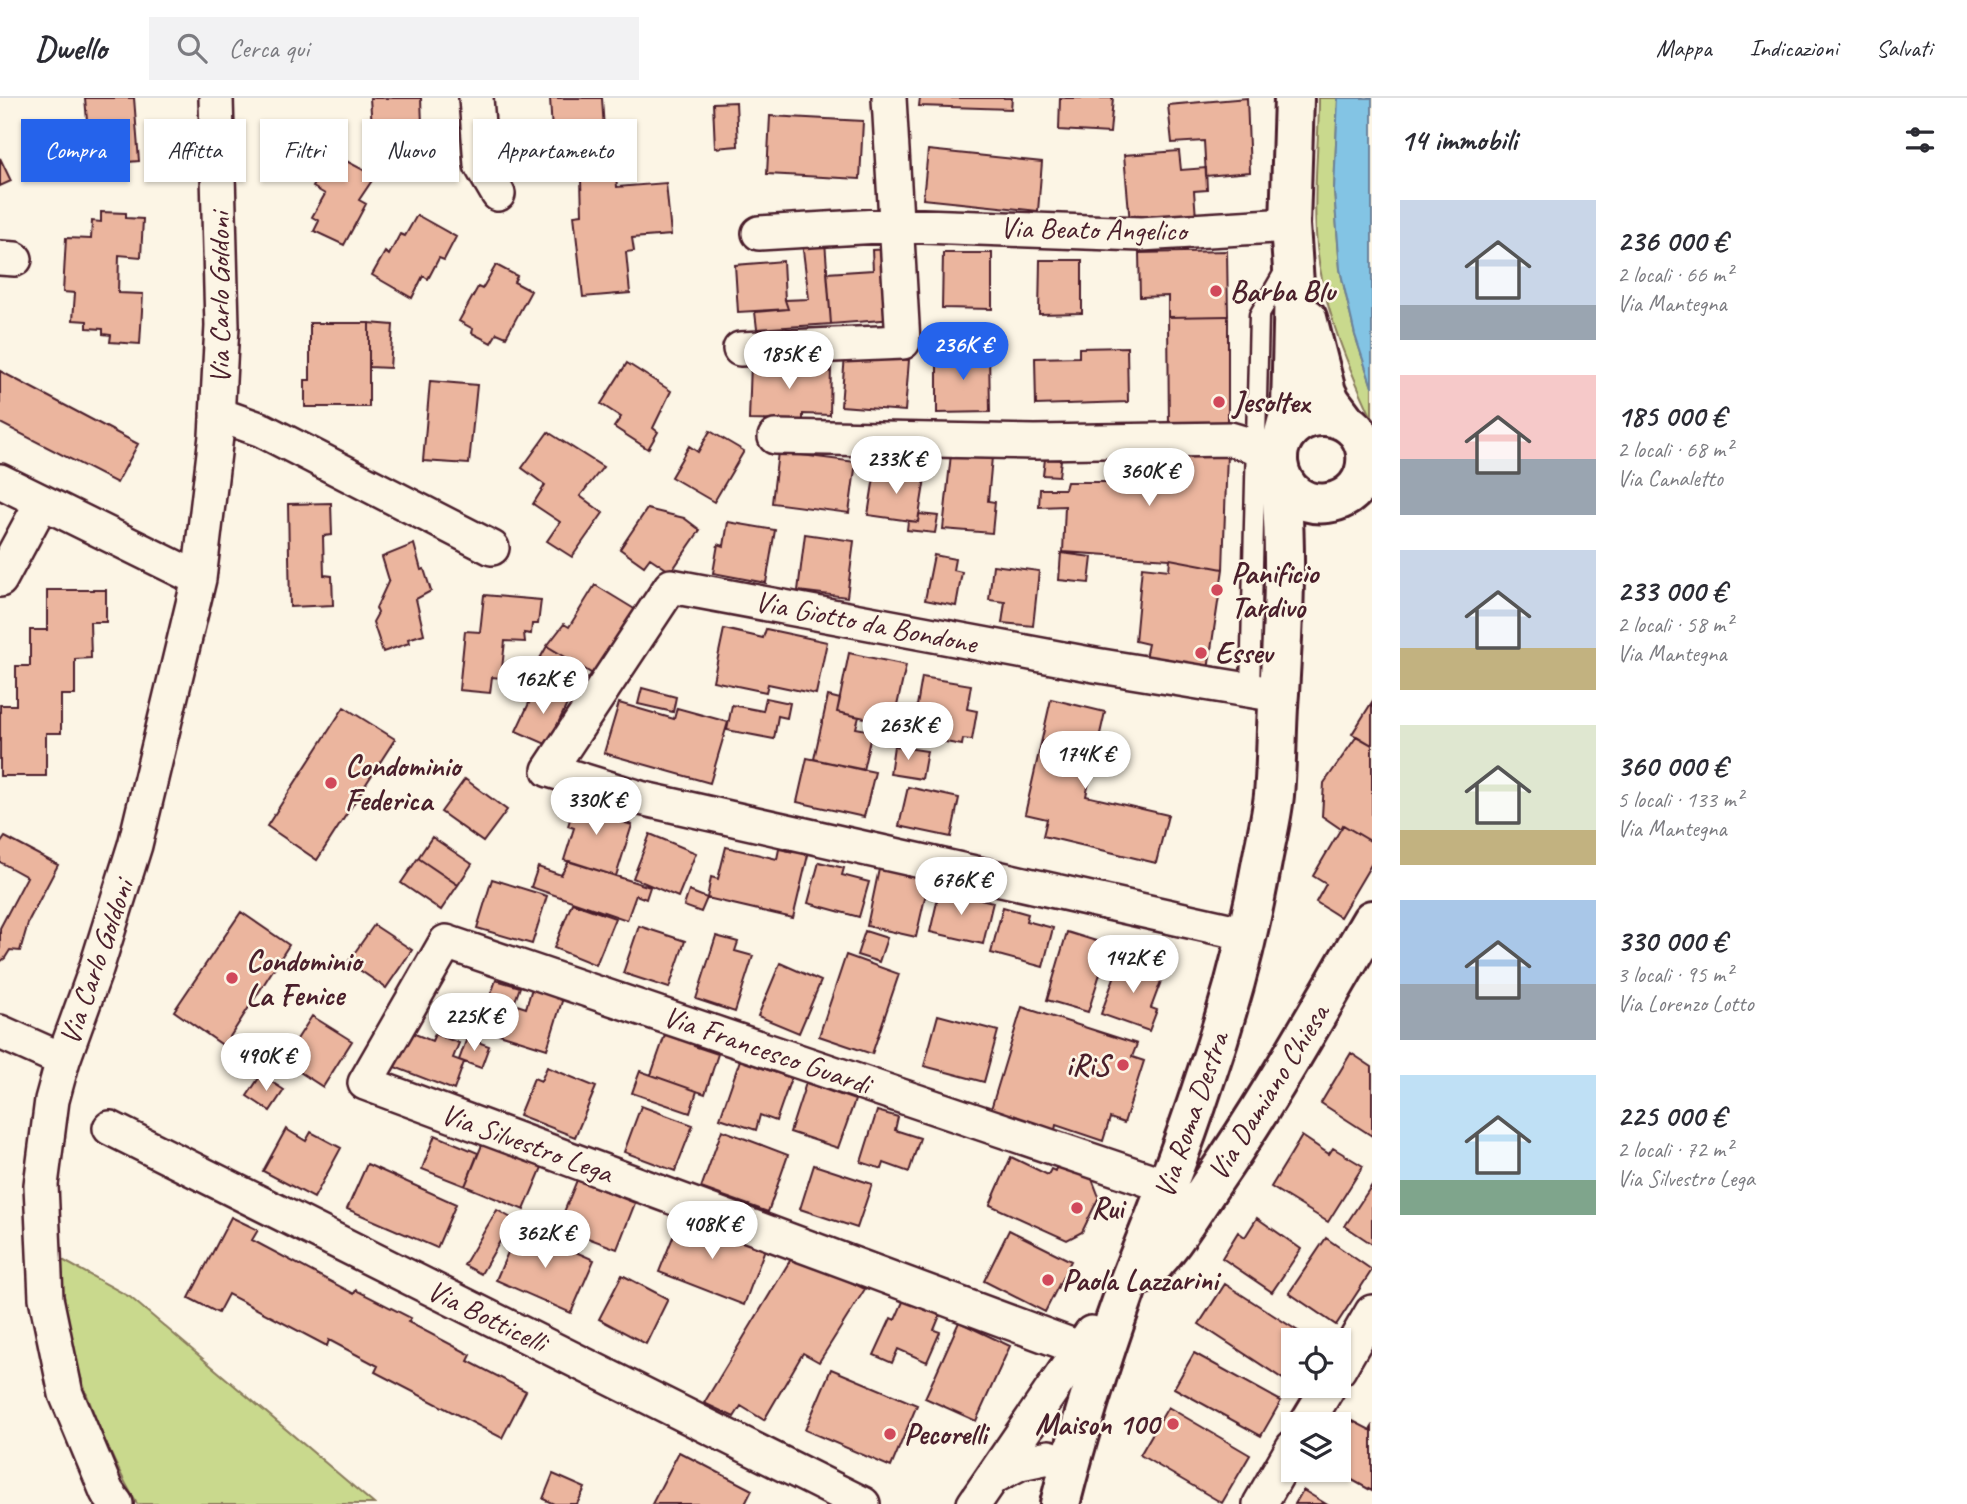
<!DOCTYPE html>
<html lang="it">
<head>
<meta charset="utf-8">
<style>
	:root { --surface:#fff; --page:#f2f2f3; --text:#2b2b33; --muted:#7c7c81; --line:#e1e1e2; --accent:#2563eb }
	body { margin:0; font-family:Caveat,sans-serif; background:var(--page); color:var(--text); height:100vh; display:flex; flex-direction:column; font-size:26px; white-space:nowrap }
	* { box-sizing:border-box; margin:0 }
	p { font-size:23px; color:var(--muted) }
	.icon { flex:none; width:38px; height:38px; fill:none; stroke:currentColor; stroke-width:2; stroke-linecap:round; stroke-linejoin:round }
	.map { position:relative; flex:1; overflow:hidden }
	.details { display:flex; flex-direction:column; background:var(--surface); width:595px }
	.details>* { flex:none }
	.banner { position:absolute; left:21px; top:21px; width:665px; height:63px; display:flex; gap:14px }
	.controls { position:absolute; left:1281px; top:1230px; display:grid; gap:14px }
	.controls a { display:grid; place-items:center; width:70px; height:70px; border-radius:0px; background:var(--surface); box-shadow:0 2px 5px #0004; font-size:35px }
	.price { position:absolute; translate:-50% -60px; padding:0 16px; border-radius:24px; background:#fff; color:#222; font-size:23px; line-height:46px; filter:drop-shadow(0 2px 4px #0008) }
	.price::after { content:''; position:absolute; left:50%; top:42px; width:21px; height:16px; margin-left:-10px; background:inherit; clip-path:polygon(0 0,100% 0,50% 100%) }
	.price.current { background:var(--accent); color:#fff }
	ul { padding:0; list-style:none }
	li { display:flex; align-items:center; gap:21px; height:175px; padding:0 28px }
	li span { display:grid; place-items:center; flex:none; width:196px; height:140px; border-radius:0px; color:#555 }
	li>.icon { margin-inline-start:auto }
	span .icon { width:84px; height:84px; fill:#fffc; stroke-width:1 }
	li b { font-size:30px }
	h2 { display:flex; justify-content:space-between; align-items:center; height:84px; padding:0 28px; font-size:30px }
	.pill { padding:0 24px; border-radius:0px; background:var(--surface); box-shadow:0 2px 5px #0004; font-size:24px; line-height:63px }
	.pill.current { background:var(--accent); color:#fff }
	header { display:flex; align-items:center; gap:42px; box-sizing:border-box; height:98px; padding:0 35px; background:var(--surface); border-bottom:2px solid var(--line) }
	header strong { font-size:33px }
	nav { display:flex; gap:38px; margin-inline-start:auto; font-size:24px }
	.search { width:490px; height:63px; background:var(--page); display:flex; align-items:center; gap:18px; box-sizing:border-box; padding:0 24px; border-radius:0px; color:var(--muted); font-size:26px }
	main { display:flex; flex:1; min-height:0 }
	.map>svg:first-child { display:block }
	.green { fill:#c9d98d; stroke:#8a7c5c; stroke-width:2 }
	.water { fill:#83c4e4; stroke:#6c829a; stroke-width:2 }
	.building { fill:#ebb59e; stroke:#4a1f2b; stroke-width:2 }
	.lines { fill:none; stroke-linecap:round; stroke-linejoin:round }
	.lane-casing { stroke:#4a1f2b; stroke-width:23 }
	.street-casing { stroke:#4a1f2b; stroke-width:38 }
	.secondary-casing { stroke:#4a1f2b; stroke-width:44 }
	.lane { stroke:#fcf5e5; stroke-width:18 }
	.street { stroke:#fcf5e5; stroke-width:33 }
	.secondary { stroke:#fcf5e5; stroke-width:38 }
	.poi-dot { fill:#d1495b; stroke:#fcf5e5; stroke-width:2.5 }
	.labels { text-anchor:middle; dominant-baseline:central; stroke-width:5; stroke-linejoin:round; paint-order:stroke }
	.street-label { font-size:30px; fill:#4a1f2b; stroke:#fcf5e5 }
	.poi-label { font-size:30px; font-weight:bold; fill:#4a1f2b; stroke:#fcf5e5; text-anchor:start }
</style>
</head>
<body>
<header>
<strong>Dwello</strong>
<div class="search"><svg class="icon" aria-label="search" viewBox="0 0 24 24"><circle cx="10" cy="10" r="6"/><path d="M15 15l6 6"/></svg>Cerca qui</div>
<nav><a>Mappa</a><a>Indicazioni</a><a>Salvati</a></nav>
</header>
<main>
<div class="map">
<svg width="1372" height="1406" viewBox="0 0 1372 1406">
	<rect width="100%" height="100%" fill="#fcf5e5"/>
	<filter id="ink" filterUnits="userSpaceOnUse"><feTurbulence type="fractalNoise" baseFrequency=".0143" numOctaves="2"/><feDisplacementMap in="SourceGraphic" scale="14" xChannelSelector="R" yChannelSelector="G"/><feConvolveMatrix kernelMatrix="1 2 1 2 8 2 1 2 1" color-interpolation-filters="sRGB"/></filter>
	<g filter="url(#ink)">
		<path class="green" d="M1319,0H1338L1334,92L1340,171L1355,237L1372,289V320C1345,262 1319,199 1316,135C1313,91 1319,44 1319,0Z
			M57,1159L130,1199L374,1406H137C104,1349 81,1288 65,1224C60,1203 60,1180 57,1159Z"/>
		<path class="water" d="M1338,0H1372V289L1355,237L1340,171L1334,92Z"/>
		<path class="building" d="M85,0H134L139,63L91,67Z
			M370,0H421L422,26L372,29Z
			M550,0H602L604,32L552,34Z
			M920,0H1012L1011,11L919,8Z
			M1060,0H1113L1110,35L1059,32Z
			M1247,0L1250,74L1206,78L1204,43L1172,45L1168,7Z
			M736,4L738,48L715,50L713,5Z
			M770,18L863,23L860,81L767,76Z
			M928,52L1042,64L1038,113L923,101Z
			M1179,53L1181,72L1206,70L1207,92L1194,93L1196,120L1130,125L1124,57Z
			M333,56L375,78L359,102L366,106L344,147L314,133L319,123L312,119L325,96L313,89Z
			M0,60L11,83L0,88Z
			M616,78L617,89L666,85L671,137L632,140L634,153L626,154L630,195L583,199L574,117L582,116L581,82Z
			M101,114L126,115V120L143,121L141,159L119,157L118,195L143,196L140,246L110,244L111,237L103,236V231L87,230V223L73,222L75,195L63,194L66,140L91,141L92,123L101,124Z
			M417,117L456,139L444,162L439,160L428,181L423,178L412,200L372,177L385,154L389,157L400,136L405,138Z
			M825,143L831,226L757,231L755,214L788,211L785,202L809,201L802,144Z
			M889,151L894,221L831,226L827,175L873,172L872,152Z
			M1227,153L1228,218L1168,219V198L1140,199L1139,155Z
			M943,155H992V211L942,210Z
			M1040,162H1082V215L1039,216Z
			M783,163L785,202L788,211L738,214L735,167Z
			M496,167L517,178L514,184L531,193L506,239L497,235L491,245L472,235L473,231L459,223L478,189L482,191Z
			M1228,218V327L1169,328L1168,219Z
			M310,225H369V309H305V282H310Z
			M369,225L393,227L390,270L369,269Z
			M1127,249L1128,304L1036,307L1035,260L1079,259V250Z
			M989,253L990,314L937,315V254Z
			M845,257L909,262L905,313L841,308Z
			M627,265L671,293L653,330L658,334L648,351L614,329L621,319L601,306Z
			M751,265L831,267L830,317L803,316V323L749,322Z
			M0,273L138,346L117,385L0,325Z
			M430,283L477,287L469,366L423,363Z
			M710,333L744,353L714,404L671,379L689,348L698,354Z
			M548,334L603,369L580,398L603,415L572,459L547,443L560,424L533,406L545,387L522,370Z
			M778,354L856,364L849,415L772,405Z
			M1110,354L1227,355L1223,471L1170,461L1063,454L1065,408L1039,409L1040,391H1065L1067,384H1108Z
			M951,356L992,359L988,403L995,404L992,435L943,431Z
			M1045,361L1061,362L1059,378L1043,377Z
			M875,373L925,380L918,424L868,417Z
			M331,405L332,437L323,438L324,477L332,478L333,507L290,509L288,406Z
			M647,411L684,420L700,432L671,474L650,460L644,468L620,451Z
			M919,416L938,418L935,435L907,432L908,423L918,424Z
			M728,424L775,432L766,485L713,475L718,446L724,448Z
			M805,436L854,443L847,499L798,493Z
			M414,446L421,472L424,471L431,493L416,501L424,536L408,541L409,545L383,554L373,524L378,515L376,510L389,482L382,459Z
			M1061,455L1092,459L1089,485L1059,482Z
			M934,457L955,461L953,472L962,474L956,508L925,502Z
			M1170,461L1223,471L1208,572L1145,560L1148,546L1135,543L1142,469L1169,472Z
			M993,467L1039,473L1033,528L1002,525L1005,504L989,502Z
			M595,487L636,512L596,578L547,548L564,526L569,529Z
			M47,492H106V524H90L91,560L75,561V597H61V635H46V678H0V607H16V568H30V532H47Z
			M484,497L541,502L538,526H532L531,536L524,535L525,544L505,543L501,580L492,579L490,595L459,592L465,533L480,534Z
			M724,531L763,540L766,531L827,544L816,596L768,586L766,594L713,583Z
			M547,548L567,560L557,575L538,564Z
			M849,555L906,567L893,626L837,614Z
			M922,579L971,587L967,611L977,613L972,642L963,641L962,647L940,643L941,635L913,631Z
			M537,588L569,602L548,647L516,633Z
			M642,590L676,599L673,614L638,606Z
			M828,598L840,601L837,614L859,619L856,630L872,633L863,672L814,661Z
			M766,600L790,605L787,620L778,618L774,641L727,632L732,607L763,613Z
			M1051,601L1105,614L1086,698L1168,717L1156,765L1043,738L1047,721L1025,716Z
			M1372,604V647L1352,636Z
			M619,605L674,621L677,610L728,624L710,685L604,655Z
			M344,609L395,641L317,762L267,728Z
			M1357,638L1372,647V744L1343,727L1341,731L1322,718L1324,685Z
			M894,648L927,653L922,681L890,676Z
			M807,660L875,674L864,719L797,704Z
			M465,681L507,712L483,744L441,714Z
			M908,689L959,700L951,739L899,728Z
			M577,698L610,708L606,719L632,727L616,778L564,762L574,730L568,728Z
			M1343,727L1372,744V765L1340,819L1316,804L1326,786L1313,778Z
			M650,736L696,755L678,799L633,780Z
			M5,739L58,767L29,822L20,853L10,852L5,860L0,864V830L27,779L0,764V746Z
			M432,739L472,766L458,787L418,760Z
			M726,749L777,761L779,751L808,757L793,820L707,800L711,779L718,781Z
			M418,760L458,787L441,812L401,785Z
			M569,763L650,789L646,801L636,797L627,822L531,789L538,769L561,777Z
			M819,764L844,770L842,777L869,784L859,819L808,805Z
			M879,771L929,782L916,839L867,828Z
			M492,781L547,798L532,846L477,830Z
			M940,791L993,804L983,846L930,834Z
			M689,793L707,800L701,814L684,808Z
			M572,805L615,820L596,867L554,850Z
			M1003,809L1028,816L1026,823L1053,830L1043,869L991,855Z
			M241,814L289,847L224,948L174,913Z
			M374,827L412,852L386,890L348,864Z
			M639,828L685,843L669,890L623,875Z
			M865,833L887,840L879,864L857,857Z
			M1067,834L1109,847L1088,914L1047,902Z
			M716,838L738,844L735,853L753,858L735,914L696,901Z
			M846,857L899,876L872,956L819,938Z
			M1121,860L1164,875L1151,910L1157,912L1149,933L1101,916Z
			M780,865L821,883L799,935L758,918Z
			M496,882L520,889L514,906L526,910L532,890L563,900L547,951L471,927L479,901L488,904Z
			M1022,909L1137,946L1132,959L1144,963L1124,1025L1110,1020L1103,1043L1056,1027L1055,1032L991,1011Z
			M938,917L998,933L984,984L924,968Z
			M312,918L352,943L323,989L283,963Z
			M405,932L432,943L435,936L459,945L453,960L464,964L454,992L392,968Z
			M666,934L695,944L694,948L718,956L705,996L651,977Z
			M467,940L489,948L481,970L459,962Z
			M1351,955L1372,969V1038L1321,1005Z
			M740,962L791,980L776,1023L760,1017L756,1032L720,1020Z
			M547,969L596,989L575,1039L519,1017L534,980L541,983Z
			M640,973L697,993L690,1015L632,995Z
			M261,977L284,992L270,1013L247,998Z
			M806,985L855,1002L838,1050L790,1034Z
			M641,1008L693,1027L675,1073L624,1054Z
			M877,1013L898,1019L895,1032L920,1040L909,1074L884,1065L882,1071L861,1064Z
			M286,1031L306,1043L311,1034L341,1050L314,1100L263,1073Z
			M722,1032L788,1057L768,1114L701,1090Z
			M435,1037L478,1055L465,1088L422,1071Z
			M1302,1038L1329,1056L1333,1050L1363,1068L1328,1124L1271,1089Z
			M484,1042L543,1067L524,1112L465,1088Z
			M1011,1059L1048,1077L1051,1071L1055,1073L1058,1066L1092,1081L1099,1099L1082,1134L1067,1142L990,1107Z
			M367,1066L456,1106L437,1150L347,1111Z
			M814,1067L872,1086L857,1130L800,1111Z
			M577,1082L635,1105L617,1151L558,1129Z
			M1372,1087V1146L1345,1128Z
			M497,1112L513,1121L481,1176L464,1167Z
			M231,1119L258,1132L252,1142L354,1196L356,1192L411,1220L408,1224L471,1257L468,1263L526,1293L502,1340L375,1274L378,1268L329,1242L327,1248L228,1196L218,1215L189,1200Z
			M681,1119L765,1151L744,1207L659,1174Z
			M1257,1120L1301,1151L1272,1194L1222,1160L1238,1134L1245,1139Z
			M519,1129L594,1162L571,1215L496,1182Z
			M1009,1132L1071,1163L1045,1214L984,1183Z
			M1326,1140L1372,1172L1336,1227L1289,1195Z
			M794,1156L865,1191L819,1264L803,1255L764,1322L741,1308L734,1319L704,1305Z
			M622,1177L668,1201L646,1246L599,1221Z
			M1225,1186L1312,1242H1293V1272L1286,1283L1199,1226Z
			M905,1199L941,1215L934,1232L940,1234L927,1264L898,1251L892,1265L874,1257L891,1220L895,1222Z
			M959,1224L1010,1248L976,1323L925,1300Z
			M1194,1255L1281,1303L1261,1338L1174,1290Z
			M831,1271L917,1307L891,1369L805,1332Z
			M1168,1309L1250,1357L1222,1405L1140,1357Z
			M1347,1320L1370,1332L1372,1329V1393L1334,1372H1339V1335Z
			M679,1354L752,1392L745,1406H652Z
			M553,1376L585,1390L577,1406H554L543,1401Z
			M1303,1392L1326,1406H1295Z"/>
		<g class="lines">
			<g class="lane-casing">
				<path id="lane" d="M1250,593L1259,217L1287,169"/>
			</g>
			<g class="street-casing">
				<path id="street" d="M476,0L481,67L498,96
					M759,135L895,127L1141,136L1290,127
					M0,160L15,161
					M740,251L903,244L889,0
					M217,316L262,332L492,450
					M775,339L1035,344L1230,341L1278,355
					M0,383L199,481
					M0,482L42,404
					M1247,836L640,700L549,672L671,488L1095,567L1278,597
					M0,934L63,962
					M110,1030L863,1406
					M1079,1250L365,985L446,844L1167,1088
					M1339,1271L1372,1214
					M1306,1326L1329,1288
					M993,1379L1020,1365L1049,1359L1070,1369
					M116,1406L107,1394L66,1296L46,1200L41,1087L52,1002L63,962L96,871L135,747L199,481L216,338L222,228L216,0
					M974,1406L1091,1235
					M1260,1406L1293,1349"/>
			</g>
			<g class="secondary-casing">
				<path id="secondary" d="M1307,220L1326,294L1331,304L1346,324
					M1283,339L1291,310L1292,271L1294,186L1290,127L1294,0
					M1144,1176C1171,1150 1190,1117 1211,1086C1270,1001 1320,910 1372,822
					M1060,1406C1078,1334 1101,1262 1126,1192C1139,1157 1154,1124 1166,1090C1180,1054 1193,1018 1205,981C1230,909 1250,833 1263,758C1267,738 1272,717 1274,697C1277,663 1276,629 1279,595C1283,528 1287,459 1281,391C1280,378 1276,364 1279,351C1291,305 1359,308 1366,355C1372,413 1287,427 1278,365"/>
			</g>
			<use href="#lane" class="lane"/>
			<use href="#street" class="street"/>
			<use href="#secondary" class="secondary"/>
		</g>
	</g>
	<g class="poi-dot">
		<circle cx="1216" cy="193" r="7"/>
		<circle cx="1219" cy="304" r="7"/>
		<circle cx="1217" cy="492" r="7"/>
		<circle cx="1201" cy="555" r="7"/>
		<circle cx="331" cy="685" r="7"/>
		<circle cx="232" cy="880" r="7"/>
		<circle cx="1123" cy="967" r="7"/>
		<circle cx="1077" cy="1110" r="7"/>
		<circle cx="1048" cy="1182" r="7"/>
		<circle cx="1173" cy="1326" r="7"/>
		<circle cx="890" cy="1336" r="7"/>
	</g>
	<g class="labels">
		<g class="street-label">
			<text transform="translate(1093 131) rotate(1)">Via Beato Angelico</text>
			<text transform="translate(219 200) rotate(-90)">Via Carlo Goldoni</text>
			<text transform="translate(866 524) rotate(11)">Via Giotto da Bondone</text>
			<text transform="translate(96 864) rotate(-71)">Via Carlo Goldoni</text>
			<text transform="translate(767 952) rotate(19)">Via Francesco Guardi</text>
			<text transform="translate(1268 994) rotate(-58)">Via Damiano Chiesa</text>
			<text transform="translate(1191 1017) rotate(-71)">Via Roma Destra</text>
			<text transform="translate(527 1045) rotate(20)">Via Silvestro Lega</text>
			<text transform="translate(487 1218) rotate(26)">Via Botticelli</text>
		</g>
		<g class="poi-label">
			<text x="1230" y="193">Barba Blu</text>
			<text x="1233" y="304">Jesoltex</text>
			<text x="1231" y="475">Panificio<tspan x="1231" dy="34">Tardivo</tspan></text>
			<text x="1215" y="555">Essev</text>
			<text x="345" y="668">Condominio<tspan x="345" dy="34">Federica</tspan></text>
			<text x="246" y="863">Condominio<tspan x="246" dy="34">La Fenice</tspan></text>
			<text x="1109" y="967" text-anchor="end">iRiS</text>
			<text x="1091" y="1110">Rui</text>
			<text x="1062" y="1182">Paola Lazzarini</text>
			<text x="1159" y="1326" text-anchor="end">Maison 100</text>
			<text x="904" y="1336">Pecorelli</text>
		</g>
	</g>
</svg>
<div class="controls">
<a><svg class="icon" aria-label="locate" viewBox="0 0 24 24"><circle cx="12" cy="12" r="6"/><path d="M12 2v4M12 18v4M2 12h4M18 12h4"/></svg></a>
<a><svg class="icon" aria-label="layers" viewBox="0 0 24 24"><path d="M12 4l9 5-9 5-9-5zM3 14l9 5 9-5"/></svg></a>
</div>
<b class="price current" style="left:963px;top:284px">236K €</b>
<b class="price" style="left:789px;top:293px">185K €</b>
<b class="price" style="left:896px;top:398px">233K €</b>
<b class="price" style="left:1149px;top:410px">360K €</b>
<b class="price" style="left:543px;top:618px">162K €</b>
<b class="price" style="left:908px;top:664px">263K €</b>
<b class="price" style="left:1085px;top:693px">174K €</b>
<b class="price" style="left:596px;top:739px">330K €</b>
<b class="price" style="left:961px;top:819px">676K €</b>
<b class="price" style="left:1133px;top:897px">142K €</b>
<b class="price" style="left:474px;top:955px">225K €</b>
<b class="price" style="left:266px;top:995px">490K €</b>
<b class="price" style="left:712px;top:1163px">408K €</b>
<b class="price" style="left:545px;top:1172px">362K €</b>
<div class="banner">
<a class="pill current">Compra</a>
<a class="pill">Affitta</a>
<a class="pill">Filtri</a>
<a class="pill">Nuovo</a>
<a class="pill">Appartamento</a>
</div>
</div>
<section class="details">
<h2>14 immobili<svg class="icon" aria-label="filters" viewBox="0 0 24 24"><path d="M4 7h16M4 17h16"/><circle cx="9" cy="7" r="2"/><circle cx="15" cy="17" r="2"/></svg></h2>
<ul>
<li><span style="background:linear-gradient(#c9d6e8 75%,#9aa5b1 0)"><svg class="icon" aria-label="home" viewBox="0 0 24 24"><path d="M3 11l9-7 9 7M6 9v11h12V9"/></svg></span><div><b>236 000 €</b><p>2 locali · 66 m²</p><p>Via Mantegna</p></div></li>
<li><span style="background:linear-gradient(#f6c9c9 60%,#9aa5b1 0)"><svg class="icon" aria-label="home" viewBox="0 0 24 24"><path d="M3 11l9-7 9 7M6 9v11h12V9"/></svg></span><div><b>185 000 €</b><p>2 locali · 68 m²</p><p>Via Canaletto</p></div></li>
<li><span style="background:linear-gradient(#c9d6e8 70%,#c2b280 0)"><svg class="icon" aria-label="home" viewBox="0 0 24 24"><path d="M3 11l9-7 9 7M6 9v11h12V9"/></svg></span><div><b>233 000 €</b><p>2 locali · 58 m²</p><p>Via Mantegna</p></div></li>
<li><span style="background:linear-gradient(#dfe7d0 75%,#c2b280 0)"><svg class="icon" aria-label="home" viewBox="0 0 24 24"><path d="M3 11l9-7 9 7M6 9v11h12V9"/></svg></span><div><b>360 000 €</b><p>5 locali · 133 m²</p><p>Via Mantegna</p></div></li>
<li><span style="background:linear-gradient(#a9c7e8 60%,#9aa5b1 0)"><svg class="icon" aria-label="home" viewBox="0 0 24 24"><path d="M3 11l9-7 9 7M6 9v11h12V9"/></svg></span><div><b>330 000 €</b><p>3 locali · 95 m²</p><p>Via Lorenzo Lotto</p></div></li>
<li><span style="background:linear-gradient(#bfe0f5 75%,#7fa58c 0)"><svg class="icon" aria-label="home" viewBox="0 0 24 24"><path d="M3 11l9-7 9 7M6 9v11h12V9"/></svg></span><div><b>225 000 €</b><p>2 locali · 72 m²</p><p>Via Silvestro Lega</p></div></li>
</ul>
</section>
</main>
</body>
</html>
